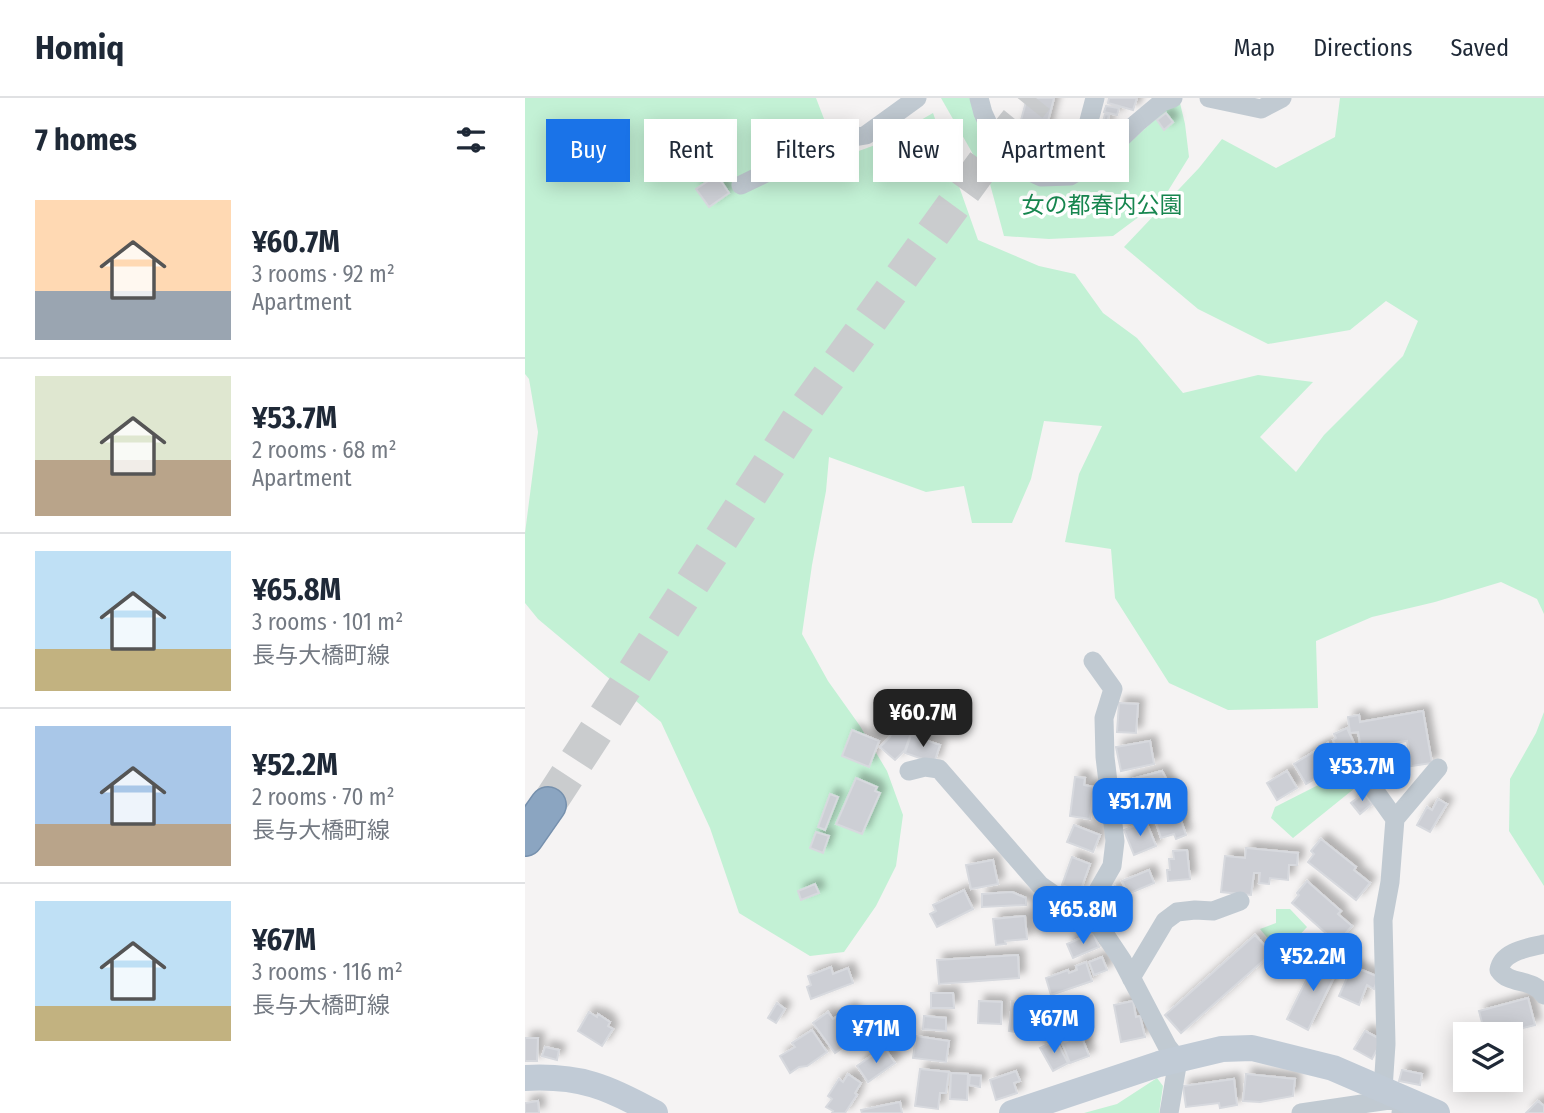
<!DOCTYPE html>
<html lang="en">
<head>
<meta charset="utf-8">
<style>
	:root { --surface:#fff; --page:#f2f2f3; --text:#1f2937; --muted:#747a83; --line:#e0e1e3; --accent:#1a73e8 }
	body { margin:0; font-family:"Fira Sans Condensed","Noto Sans JP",sans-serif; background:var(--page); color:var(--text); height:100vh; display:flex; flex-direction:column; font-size:26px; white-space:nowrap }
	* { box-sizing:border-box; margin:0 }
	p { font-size:23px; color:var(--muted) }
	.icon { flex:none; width:38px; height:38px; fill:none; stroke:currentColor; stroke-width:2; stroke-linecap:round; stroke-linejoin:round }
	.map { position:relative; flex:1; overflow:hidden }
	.panel { display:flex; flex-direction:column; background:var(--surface); width:525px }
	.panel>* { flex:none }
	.top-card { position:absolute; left:21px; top:21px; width:665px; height:63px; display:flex; gap:14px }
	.fabs { position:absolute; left:928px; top:924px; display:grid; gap:14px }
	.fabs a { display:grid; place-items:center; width:70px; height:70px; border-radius:0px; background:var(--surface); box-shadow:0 4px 18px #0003; font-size:35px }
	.price { position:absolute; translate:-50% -60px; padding:0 16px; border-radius:14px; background:var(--accent); color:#fff; font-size:23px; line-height:46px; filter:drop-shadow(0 2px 4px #0008) }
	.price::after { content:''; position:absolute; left:50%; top:42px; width:21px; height:16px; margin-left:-10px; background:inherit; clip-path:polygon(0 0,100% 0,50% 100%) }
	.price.active { background:#222; color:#fff }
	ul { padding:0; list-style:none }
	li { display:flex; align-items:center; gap:21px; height:175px; padding:0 35px }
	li+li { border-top:2px solid var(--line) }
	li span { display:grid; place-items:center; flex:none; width:196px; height:140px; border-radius:0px; color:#555 }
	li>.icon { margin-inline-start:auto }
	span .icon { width:84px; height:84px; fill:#fffc; stroke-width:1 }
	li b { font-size:30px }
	h2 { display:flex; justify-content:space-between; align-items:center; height:84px; padding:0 35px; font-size:30px }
	.pill { padding:0 24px; border-radius:0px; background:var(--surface); box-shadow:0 4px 18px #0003; font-size:24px; line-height:63px }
	.pill.active { background:var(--accent); color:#fff }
	header { display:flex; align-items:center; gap:42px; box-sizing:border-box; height:98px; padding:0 35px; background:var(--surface); border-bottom:2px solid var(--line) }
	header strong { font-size:33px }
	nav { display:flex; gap:38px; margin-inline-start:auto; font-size:24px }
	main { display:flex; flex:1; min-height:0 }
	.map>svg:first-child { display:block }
	.green { fill:#c3f1d5 }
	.building { fill:#cdcfd5; stroke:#d7d9de; stroke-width:2; filter:url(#shadow) }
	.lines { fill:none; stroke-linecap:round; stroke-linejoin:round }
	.motorway-tunnel { stroke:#caccce; stroke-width:35; stroke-dasharray:35 18; stroke-linecap:butt }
	.motorway-casing { stroke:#7690ad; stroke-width:38 }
	.minor { stroke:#c1cad2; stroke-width:19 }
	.secondary { stroke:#c1cbd6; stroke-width:26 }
	.motorway { stroke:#8ba5c1; stroke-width:35 }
	.labels { text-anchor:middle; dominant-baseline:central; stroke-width:7; stroke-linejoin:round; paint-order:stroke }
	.park-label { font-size:23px; fill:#17864f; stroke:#fff }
</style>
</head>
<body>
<header>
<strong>Homiq</strong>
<nav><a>Map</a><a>Directions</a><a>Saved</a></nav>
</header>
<main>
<section class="panel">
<h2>7 homes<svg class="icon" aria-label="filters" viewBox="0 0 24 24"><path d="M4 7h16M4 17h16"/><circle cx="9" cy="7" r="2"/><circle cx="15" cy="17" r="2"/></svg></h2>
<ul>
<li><span style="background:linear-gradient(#ffd9b3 65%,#9aa5b1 0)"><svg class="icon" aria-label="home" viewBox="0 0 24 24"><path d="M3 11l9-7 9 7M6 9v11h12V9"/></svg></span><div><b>¥60.7M</b><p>3 rooms · 92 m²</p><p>Apartment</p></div></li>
<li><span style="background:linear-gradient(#dfe7d0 60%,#b9a48a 0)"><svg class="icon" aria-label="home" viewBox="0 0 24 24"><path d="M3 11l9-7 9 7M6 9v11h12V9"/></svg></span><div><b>¥53.7M</b><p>2 rooms · 68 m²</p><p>Apartment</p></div></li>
<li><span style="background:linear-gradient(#bfe0f5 70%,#c2b280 0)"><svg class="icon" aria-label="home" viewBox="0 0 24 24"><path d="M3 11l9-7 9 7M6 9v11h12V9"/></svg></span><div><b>¥65.8M</b><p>3 rooms · 101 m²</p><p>長与大橋町線</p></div></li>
<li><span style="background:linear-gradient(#a9c7e8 70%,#b9a48a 0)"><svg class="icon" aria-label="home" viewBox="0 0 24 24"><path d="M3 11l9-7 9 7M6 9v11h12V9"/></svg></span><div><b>¥52.2M</b><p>2 rooms · 70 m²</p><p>長与大橋町線</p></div></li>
<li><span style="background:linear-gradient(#bfe0f5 75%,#c2b280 0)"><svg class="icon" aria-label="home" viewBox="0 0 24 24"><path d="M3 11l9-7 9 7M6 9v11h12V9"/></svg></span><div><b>¥67M</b><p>3 rooms · 116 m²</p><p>長与大橋町線</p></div></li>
</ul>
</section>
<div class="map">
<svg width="1019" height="1015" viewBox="0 0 1019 1015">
	<defs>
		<filter id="shadow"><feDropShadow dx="6" dy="-6" stdDeviation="3.5" flood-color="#0004"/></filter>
	</defs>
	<rect width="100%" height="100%" fill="#f5f3f3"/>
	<path class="green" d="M0,0H291L314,60L356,45L408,15L453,142L514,168L550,176L578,215L612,240L658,295L733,277L788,284L735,339L771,374L799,337L878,258L893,223L861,203L825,232L743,246L673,211L599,149L674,70L697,41L751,70L810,39L815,0H1019V516L1012,501L976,484L910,504L847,519L791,543L793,610L703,612L644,585L590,500L586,451L540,444L554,376L577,328L519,323L506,381L487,425H447L439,388L401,394L304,359L301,393L287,467L277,536L303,583L335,628L362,673L378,717L371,768L351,808L319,854L285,858L214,815L185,730L136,624L13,521L0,505V435L13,334L4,281L0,276Z
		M416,0H447L459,42L484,75L545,86L568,76L583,64L643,10L655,5L660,26L664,59L638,101L588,138L524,141L479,138L465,86Z
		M1019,614V788L984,733L985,681L1011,635Z
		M813,677C823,678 826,682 830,690L768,740L746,720L750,709Z
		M751,811H765L782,829L761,852L753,847L749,848L735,831L751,825Z
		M632,980L638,988L634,1015H559L592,1006Z"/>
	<path class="building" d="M502,0H529L516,50L490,44Z
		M584,0H612L608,12L583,5Z
		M581,8L594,10L592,17L579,14Z
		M641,15L648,24L639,32L632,22Z
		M580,16L584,17L578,39L574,38Z
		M178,35L187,45L171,60L162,50Z
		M192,77L204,95L184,109L171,91Z
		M594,605L613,606L611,635L592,634Z
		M898,613L907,665L886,668L882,643L836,650L833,634L825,635L823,619L834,617L835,624Z
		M369,629L386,635L380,652L370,662L355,649L365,639Z
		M822,630L834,656L818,663L808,642L811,640L809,636Z
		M327,632L354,643L344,669L317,658Z
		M386,637L415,647L409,665L380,655Z
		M625,643L629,666L596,673L591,649Z
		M803,645L815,665L781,686L769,666Z
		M637,673L651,699L607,708L600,683Z
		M762,673L772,690L752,702L742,685Z
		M550,679L560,680L559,687L569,689L565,721L545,718Z
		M331,680L352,689L350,693L355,695L337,736L311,726Z
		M839,695L847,706L835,716L826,705Z
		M305,696L313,699L300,732L293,729Z
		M913,701L922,706L905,734L892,727L902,709L907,712Z
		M652,711L661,737L651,741L649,736L636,740L629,718Z
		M621,723L631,748L609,757L599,732Z
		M549,727L575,737L568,754L542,744Z
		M291,734L304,738L298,755L285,750Z
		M796,741L831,769L829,772L845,785L831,802L783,764L789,756L786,753Z
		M721,750L773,755L772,767H764L763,782L745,780L744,786L734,785L735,775H729L726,797L696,794L700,758L720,760Z
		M662,752L665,781L643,783L642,772H645L644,761H649L648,753Z
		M547,759L565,766L555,794L537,787Z
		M468,762L473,786L446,791L441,767Z
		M624,772L629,785L603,796L597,783Z
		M782,783L816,813L813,816L827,828L812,845L767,805L774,797L772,795Z
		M290,786L294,795L276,802L273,793Z
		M590,788L601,805L578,818L575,811L583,806L584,796Z
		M439,792L448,811L412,829L405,816L411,813L408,807Z
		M487,794L501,800V807L457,809V796Z
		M500,818L502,841L480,843L481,846L471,847L468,821Z
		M568,835L574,849L548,860L542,846Z
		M730,837L747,855L656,935L640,917Z
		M493,857L494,880L414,886L412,862Z
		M793,858L814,869L783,932L762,921Z
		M577,859L582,872L569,877L564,864Z
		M561,864L567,883L526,897L521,880L543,872L544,875L552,872L551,868Z
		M827,868L854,879L849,891L842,887L834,907L814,898Z
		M306,869L308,876L323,870L328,885L286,901L282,889L286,887L283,878Z
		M406,895H428L429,910H406Z
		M1003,900L1010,927L974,936H960L954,913Z
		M454,903L477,904L476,926L453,925Z
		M487,903L506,905L504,927L499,926L498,935L484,933Z
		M608,903L611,919L615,918L620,939L596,944L589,907Z
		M252,905L260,911L251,925L243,920Z
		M325,910L333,922L328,925L336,936L310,955L288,925L303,914L308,921Z
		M64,914L72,919L73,916L85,924L83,928L88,931L77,948L53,933Z
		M552,916L555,932L530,937L527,921Z
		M399,918L421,920V933L398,931Z
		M287,932L302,954L282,968L274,969L265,975L255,958L270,949L267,945Z
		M840,933L857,942L847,961L829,951Z
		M556,937L564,958L545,965L537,945Z
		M391,938L424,943L421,964L388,960Z
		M0,940H13L12,963H0Z
		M531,942L543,965L528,973L515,950Z
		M20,949L34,952L32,962L17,958Z
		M359,949L370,965L343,984L332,968Z
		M395,971L424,974L421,995H415L413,1011L390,1008Z
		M877,972L897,976L895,987L874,983Z
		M491,973L495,983L489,985L492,995L471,1002L465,982Z
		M426,975L443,976L442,1002L425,1001Z
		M323,976L336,985L330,995L332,997L320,1015H307L308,1013L301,1009L307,1001L303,998L314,981L318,984Z
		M721,976L770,981L768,998L735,1004L718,1003Z
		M445,977L456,978L455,989L444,987Z
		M709,981L712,1007L695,1010L694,1005L661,1009L658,988Z
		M13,1003L14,1015H0V1005Z
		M1013,1003L1019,1008V1015H1001Z
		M375,1004L377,1015H337L336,1012Z"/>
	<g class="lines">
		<path class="motorway-tunnel" d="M23,707L279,313L462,61L511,0"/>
		<g class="motorway-casing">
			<path id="motorway" d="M0,740L23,707"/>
		</g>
		<path class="minor" d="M454,0L458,15L473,48L488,66L516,79L545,78L574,61L612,25L637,4L648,0
			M684,0L736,11L757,0
			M556,53L570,0
			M216,87L247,72L266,52L271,49L341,37L392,0
			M384,673L400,669L414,671L515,787L575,829L597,862L642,948L653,962L644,1015
			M840,679L870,721
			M559,817L587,768L590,743L580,659L579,620L588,591L568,563
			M1019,846C1003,850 977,853 974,872C985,888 1007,879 1019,897
			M606,880L640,823L652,814L670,812L688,813L715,803
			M858,991L861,946L858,822L865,784L870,721L913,670
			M776,1015L878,1000L876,1015"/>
		<path class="secondary" d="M0,980C55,977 83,989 130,1015
			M487,1015L634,966L697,951L727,950L808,970L912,1015"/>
		<use href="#motorway" class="motorway"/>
	</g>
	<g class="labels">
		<g class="park-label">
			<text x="577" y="107">女の都春内公園</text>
		</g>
	</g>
</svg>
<div class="fabs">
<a><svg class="icon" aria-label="layers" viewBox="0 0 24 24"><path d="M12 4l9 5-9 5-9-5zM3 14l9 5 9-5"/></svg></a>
</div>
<b class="price active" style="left:398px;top:651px">¥60.7M</b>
<b class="price" style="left:837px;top:705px">¥53.7M</b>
<b class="price" style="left:615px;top:740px">¥51.7M</b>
<b class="price" style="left:558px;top:848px">¥65.8M</b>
<b class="price" style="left:788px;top:895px">¥52.2M</b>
<b class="price" style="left:529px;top:957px">¥67M</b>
<b class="price" style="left:351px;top:967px">¥71M</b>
<div class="top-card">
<a class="pill active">Buy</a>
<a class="pill">Rent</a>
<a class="pill">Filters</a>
<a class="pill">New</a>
<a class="pill">Apartment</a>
</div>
</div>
</main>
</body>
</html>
